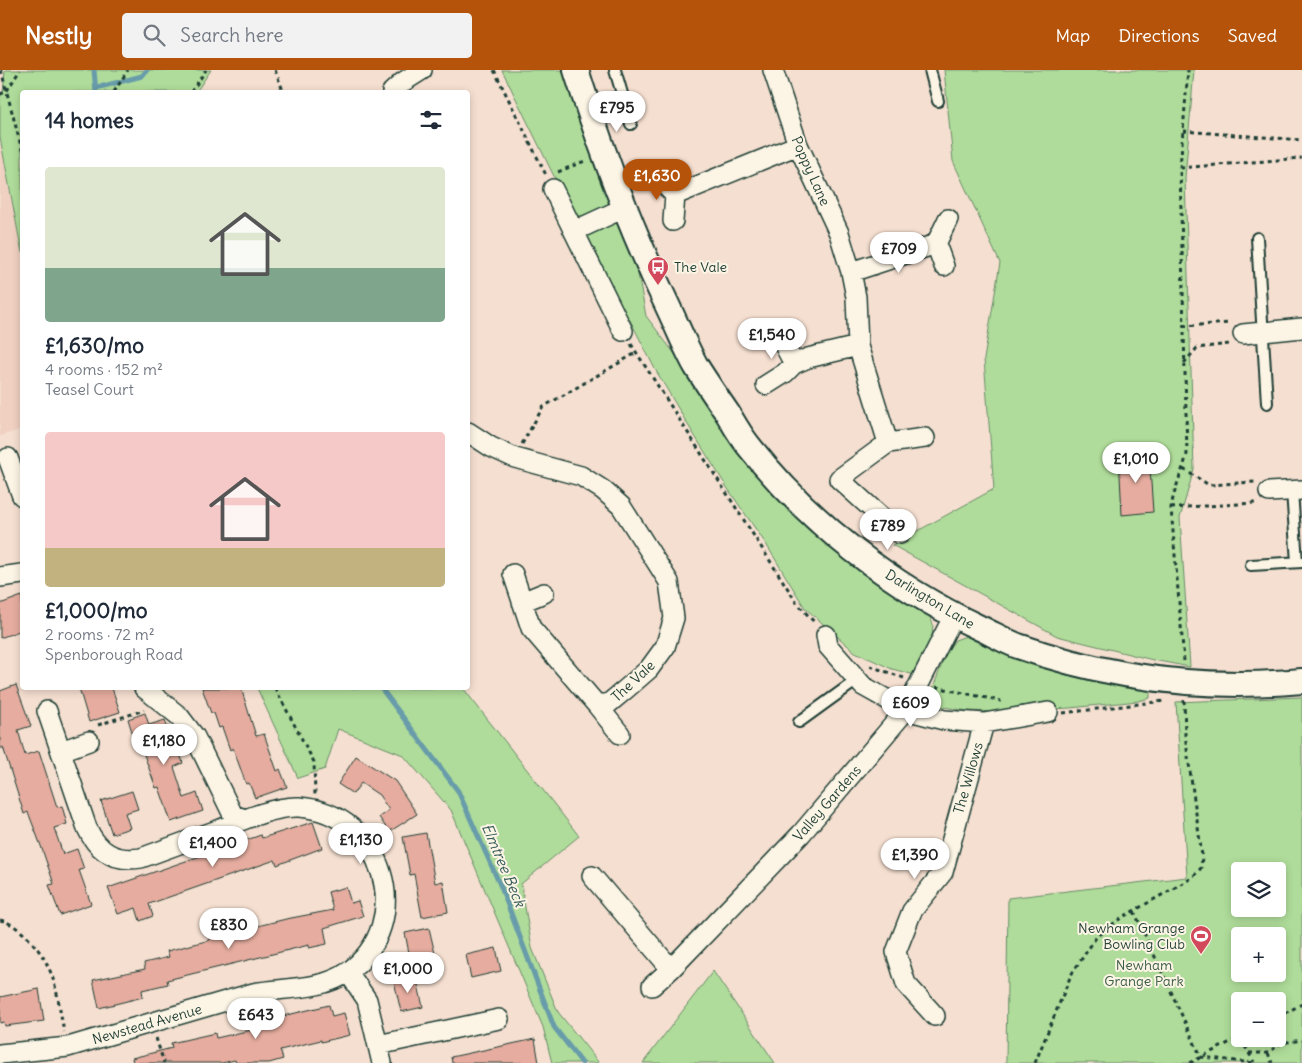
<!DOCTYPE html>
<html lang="en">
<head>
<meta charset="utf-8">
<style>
	:root { --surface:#fff; --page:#f2f2f3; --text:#1f2937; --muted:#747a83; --accent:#b45309 }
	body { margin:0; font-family:Delius,sans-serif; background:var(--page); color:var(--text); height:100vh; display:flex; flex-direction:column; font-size:19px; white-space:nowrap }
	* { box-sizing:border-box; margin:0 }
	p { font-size:16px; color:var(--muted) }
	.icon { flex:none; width:28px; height:28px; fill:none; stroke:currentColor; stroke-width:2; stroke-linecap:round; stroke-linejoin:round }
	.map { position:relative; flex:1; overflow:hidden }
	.drawer { position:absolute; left:20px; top:20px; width:450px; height:600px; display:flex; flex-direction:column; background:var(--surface); border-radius:5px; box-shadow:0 2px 8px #0003 }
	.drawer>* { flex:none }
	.fabs { position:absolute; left:1231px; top:792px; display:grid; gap:10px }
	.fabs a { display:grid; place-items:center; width:55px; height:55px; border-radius:5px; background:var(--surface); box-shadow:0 2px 8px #0003; font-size:25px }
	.price { position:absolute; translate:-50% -42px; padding:0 11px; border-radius:18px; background:#fff; color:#222; font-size:16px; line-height:32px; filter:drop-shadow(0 1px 2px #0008) }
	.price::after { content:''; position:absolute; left:50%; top:30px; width:15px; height:11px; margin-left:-8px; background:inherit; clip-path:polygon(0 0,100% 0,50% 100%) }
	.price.selected { background:var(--accent); color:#fff }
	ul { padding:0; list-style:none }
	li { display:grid; align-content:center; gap:10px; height:265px; padding:0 25px }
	li span { display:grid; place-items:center; height:155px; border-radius:5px; color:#555 }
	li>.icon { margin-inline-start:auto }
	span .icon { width:90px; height:90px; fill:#fffc; stroke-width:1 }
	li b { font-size:21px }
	h2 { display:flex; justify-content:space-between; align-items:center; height:60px; padding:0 25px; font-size:21px }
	header { display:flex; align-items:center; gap:30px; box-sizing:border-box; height:70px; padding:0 25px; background:var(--accent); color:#fff }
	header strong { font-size:24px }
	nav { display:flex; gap:28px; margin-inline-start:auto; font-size:18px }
	.search { width:350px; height:45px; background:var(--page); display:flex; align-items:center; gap:12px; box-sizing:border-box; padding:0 18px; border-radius:5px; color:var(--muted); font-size:19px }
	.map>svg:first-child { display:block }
	.built { fill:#f0d0c1 }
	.green { fill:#afdc9a; stroke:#678c67; fill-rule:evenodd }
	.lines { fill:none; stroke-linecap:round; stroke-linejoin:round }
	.stream { stroke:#679caa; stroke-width:5 }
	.building { fill:#e5ac9f; stroke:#1f3d34 }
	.service-casing { stroke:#1f3d34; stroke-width:14 }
	.minor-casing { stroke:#1f3d34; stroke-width:22 }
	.tertiary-casing { stroke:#1f3d34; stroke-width:28 }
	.path { stroke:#1f3d34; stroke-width:3; stroke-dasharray:4 4; stroke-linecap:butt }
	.service { stroke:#fcf5e5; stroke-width:10 }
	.minor { stroke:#fcf5e5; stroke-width:19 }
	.tertiary { stroke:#fcf5e5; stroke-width:24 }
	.labels { text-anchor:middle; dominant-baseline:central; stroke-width:4; stroke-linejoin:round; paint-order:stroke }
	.street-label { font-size:14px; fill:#1f3d34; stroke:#fcf5e5 }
	.poi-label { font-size:14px; fill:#1f3d34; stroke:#fcf5e5; text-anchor:start }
	.park-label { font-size:14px; fill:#3c5d48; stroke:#fcf5e5 }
	.water-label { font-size:15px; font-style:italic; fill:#375d5b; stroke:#fcf5e5 }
</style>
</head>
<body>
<header>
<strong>Nestly</strong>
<div class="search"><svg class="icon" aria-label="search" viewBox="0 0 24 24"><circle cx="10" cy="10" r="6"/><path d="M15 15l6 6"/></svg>Search here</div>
<nav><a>Map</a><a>Directions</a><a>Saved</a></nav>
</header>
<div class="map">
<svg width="1302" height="993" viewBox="0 0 1302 993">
	<rect width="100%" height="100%" fill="#f5dfd0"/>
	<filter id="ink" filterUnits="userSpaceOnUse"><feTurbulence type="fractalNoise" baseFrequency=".02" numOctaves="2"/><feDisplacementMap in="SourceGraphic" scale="10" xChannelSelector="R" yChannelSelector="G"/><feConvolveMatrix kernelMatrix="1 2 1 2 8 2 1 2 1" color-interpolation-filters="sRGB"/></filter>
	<g filter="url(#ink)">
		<path class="built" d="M0,67L22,183V359L0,366Z"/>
		<path class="green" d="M5,0H211L196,22H22V183L0,67V27L3,23Z
			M502,0H566L611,126L607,137L585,146L573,145Z
			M944,0H1194L1185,108L1194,399L1180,448L1190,597L1153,590L1057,566L892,475L994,419L984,289L1000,193L953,91Z
			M614,153L620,155L625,165L637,199L646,246L693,308L731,371L928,543L933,554L932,567L915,605L892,599L855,582L805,538L766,474L728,419L688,355L655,299L630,250L627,249L585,169L587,161Z
			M966,566L1022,590L1089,607L1150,619V628L1138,631L1070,638L1001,642L968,641L932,635L929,629L946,583L955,570Z
			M257,618H463L579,766L521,814L532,878L558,942L599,993H552L543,957L451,740L403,685L338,659L325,699L298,708Z
			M1302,627V993H1006L1008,828L1187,807L1176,632ZM1240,801H1278V839H1240ZM1278,866V904H1240V866ZM1240,931H1278V969H1240Z
			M713,901L775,993H643Z"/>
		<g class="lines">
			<path class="stream" d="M94,0L96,22
				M96,18L142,6L147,0
				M381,618L458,721L501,817L554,957L582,993"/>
		</g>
		<path class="building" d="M1149,383L1153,442L1122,445L1119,386Z
			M22,526V560L0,568V534Z
			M16,615L31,656L18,660L25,685L39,681L57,737L62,736L67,754L54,758L63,784L77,779L84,799L79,800L91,834L60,845L49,815L54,814L41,776L28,742L24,744L3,677L0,679V621Z
			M79,618H112L120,642L89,652Z
			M202,618H241L256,666L264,664L277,701L280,699L287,717L255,728L249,713L246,714L233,678L230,680L222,657L219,658L214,643H211Z
			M145,643L149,655L165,650L174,676L177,675L183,693L174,697L184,728L197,723L203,741L171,752L159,717L156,718L142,679L138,681L128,649Z
			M356,686L395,711L417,744L389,762L379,747L389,740L379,725L361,713L353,724L338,714Z
			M132,721L138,739L125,743L130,758L112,764L101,731Z
			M313,752L322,778L277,795L275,790L149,834L153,846L140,851L136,838L118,844L108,818L261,765L262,768Z
			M426,763L435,813L443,811L448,842L422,847L414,804L410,805L403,767Z
			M346,817L351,833L358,831L363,846L324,858L327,874L309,878V875L167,910L168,914L142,920L143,927L99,938L93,910L145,899L144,893L169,887L167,881L210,870L209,868L286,849L333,840L328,822Z
			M429,858L436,888L411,893L405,863Z
			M496,878L501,901L471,908L466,885Z
			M416,906L423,937L401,942L394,911Z
			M39,919L44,951L5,956L4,952L0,953V927Z
			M329,935L332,946L344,943L350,965L321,972V970L280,980L283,989L269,993H236L235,990L222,993H133L132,988L172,978L171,973L215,963L216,968L256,959L263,956L262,951Z
			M535,969L539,993H452L451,987Z"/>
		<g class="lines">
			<g class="service-casing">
				<path id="service" d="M615,0L631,54
					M930,0L938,31
					M1257,168L1267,333
					M1292,421L1297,492
					M1251,495L1302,492
					M799,652L857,610"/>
			</g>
			<g class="minor-casing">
				<path id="minor" d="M773,0L798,75L839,163L851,202L856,227L858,276L888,373
					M392,22L403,12L422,0
					M655,105L675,125L673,151
					M553,119L623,261
					M675,125L798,75
					M574,161L624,138
					M944,196L936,174L948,149
					M851,202L936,174
					M1243,264L1302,258
					M781,269L794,294
					M766,315L785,303L794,294L808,288L858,276
					M468,362L491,377L515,388L581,406L603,420L621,436L669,512L674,548L665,577L649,599L626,619L608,634H596L531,558L513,504
					M8,388L22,426
					M1269,422L1302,420
					M900,464L839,409L888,373L925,368
					M0,507L22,504
					M522,532L544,523
					M826,565L828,576L863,616L906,640L944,650L984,653L1048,642
					M144,618L179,646L195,667L233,745L245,749
					M596,634L620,664
					M61,681L89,671
					M592,806L671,899
					M348,902L367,930L382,993
					M652,916L671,899L801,764L906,640L954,545
					M935,946L906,914L896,882L912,841L943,802L984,653
					M378,975L499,949
					M0,984L68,977L253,923C284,917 321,921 348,902C417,852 384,743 299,737C276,736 245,749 223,758C196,768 168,778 141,788C115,792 98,782 87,758L47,641"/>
			</g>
			<g class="tertiary-casing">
				<path id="tertiary" d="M576,0C602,82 632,162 669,239C678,258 686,278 696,296C706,312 717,328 728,344C734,354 740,365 748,375C809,453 891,516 980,558C993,564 1005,571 1018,576C1109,608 1206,620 1302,611"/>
			</g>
			<path class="path" d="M1,0L22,80
				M275,0L282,18V22
				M494,0L546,105
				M114,22L128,0
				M191,22L206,0
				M0,24L6,22L20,0
				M1183,61L1302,70
				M1180,98L1302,88
				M558,102L587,90
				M1183,256L1230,253
				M631,274L797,533L815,553
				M1184,293L1197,278L1230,274
				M522,374L543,337L636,283
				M1183,399L1209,415L1255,412
				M1171,438L1256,433
				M1184,591L1171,438C1174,419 1182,403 1187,384L1180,98L1188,0
				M870,596L904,608
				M936,617L1001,631
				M275,618L314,692L315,725
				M1063,643L1164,631
				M98,655L144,640
				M1134,841L1201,987L1254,993
				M0,850C12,853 20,860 29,869C56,897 57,925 64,962
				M1278,947L1302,934
				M156,968L164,993
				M1241,969L1254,992
				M1249,983H1268L1281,973L1302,970
				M1268,983L1272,993
				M1035,993L1071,905L1097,866L1121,848L1192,808L1201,798L1202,786L1185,665L1184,630
				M1190,993L1240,967"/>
			<use href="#service" class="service"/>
			<use href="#minor" class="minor"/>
			<use href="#tertiary" class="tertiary"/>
		</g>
	</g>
	<defs>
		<g id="bus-pin" transform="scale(1.125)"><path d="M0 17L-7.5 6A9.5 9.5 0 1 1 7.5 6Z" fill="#d1495b" stroke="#fcf5e5"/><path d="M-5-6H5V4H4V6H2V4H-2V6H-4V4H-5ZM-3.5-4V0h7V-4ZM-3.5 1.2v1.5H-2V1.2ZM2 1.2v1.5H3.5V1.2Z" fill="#fff"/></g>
		<g id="stadium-pin" transform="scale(1.125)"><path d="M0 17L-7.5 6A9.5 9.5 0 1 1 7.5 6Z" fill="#d1495b" stroke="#fcf5e5"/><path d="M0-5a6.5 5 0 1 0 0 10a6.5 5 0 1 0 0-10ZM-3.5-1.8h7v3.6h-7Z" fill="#fff"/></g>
	</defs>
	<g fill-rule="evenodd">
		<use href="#bus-pin" x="658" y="197"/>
		<use href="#stadium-pin" x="1201" y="866"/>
	</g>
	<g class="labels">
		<g class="street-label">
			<text transform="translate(811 101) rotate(66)">Poppy Lane</text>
			<text transform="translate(930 529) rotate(31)">Darlington Lane</text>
			<text transform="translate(633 611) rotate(-43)">The Vale</text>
			<text transform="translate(968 708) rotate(-74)">The Willows</text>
			<text transform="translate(827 733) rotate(-49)">Valley Gardens</text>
			<text transform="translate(147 954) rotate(-16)">Newstead Avenue</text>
		</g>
		<g class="poi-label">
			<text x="674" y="197">The Vale</text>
			<text x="1185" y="858" text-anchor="end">Newham Grange<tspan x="1185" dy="16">Bowling Club</tspan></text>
		</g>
		<g class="park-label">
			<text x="1144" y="895">Newham<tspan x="1144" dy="16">Grange Park</tspan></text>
		</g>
		<g class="water-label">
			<text transform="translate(504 795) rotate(67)">Elmtree Beck</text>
		</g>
	</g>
</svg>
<div class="fabs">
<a><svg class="icon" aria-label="layers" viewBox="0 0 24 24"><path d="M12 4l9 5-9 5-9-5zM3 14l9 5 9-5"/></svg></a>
<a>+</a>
<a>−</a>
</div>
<b class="price" style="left:617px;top:63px">£795</b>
<b class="price selected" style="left:657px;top:131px">£1,630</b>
<b class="price" style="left:899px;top:204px">£709</b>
<b class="price" style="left:772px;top:290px">£1,540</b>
<b class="price" style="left:1136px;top:414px">£1,010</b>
<b class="price" style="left:888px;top:481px">£789</b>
<b class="price" style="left:911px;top:658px">£609</b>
<b class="price" style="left:164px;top:696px">£1,180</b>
<b class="price" style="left:361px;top:795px">£1,130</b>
<b class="price" style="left:213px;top:798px">£1,400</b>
<b class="price" style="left:915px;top:810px">£1,390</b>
<b class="price" style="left:229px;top:880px">£830</b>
<b class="price" style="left:408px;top:924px">£1,000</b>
<b class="price" style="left:256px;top:970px">£643</b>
<section class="drawer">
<h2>14 homes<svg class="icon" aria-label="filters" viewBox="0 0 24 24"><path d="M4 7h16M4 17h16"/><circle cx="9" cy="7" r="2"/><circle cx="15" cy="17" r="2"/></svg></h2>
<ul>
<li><span style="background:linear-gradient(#dfe7d0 65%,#7fa58c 0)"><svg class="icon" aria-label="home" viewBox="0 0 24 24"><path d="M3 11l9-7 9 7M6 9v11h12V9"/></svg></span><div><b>£1,630/mo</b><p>4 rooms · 152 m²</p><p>Teasel Court</p></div></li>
<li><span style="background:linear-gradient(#f6c9c9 75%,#c2b280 0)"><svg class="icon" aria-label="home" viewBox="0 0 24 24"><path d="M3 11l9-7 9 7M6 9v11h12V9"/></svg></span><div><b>£1,000/mo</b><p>2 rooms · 72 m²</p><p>Spenborough Road</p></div></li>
</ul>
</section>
</div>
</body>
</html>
